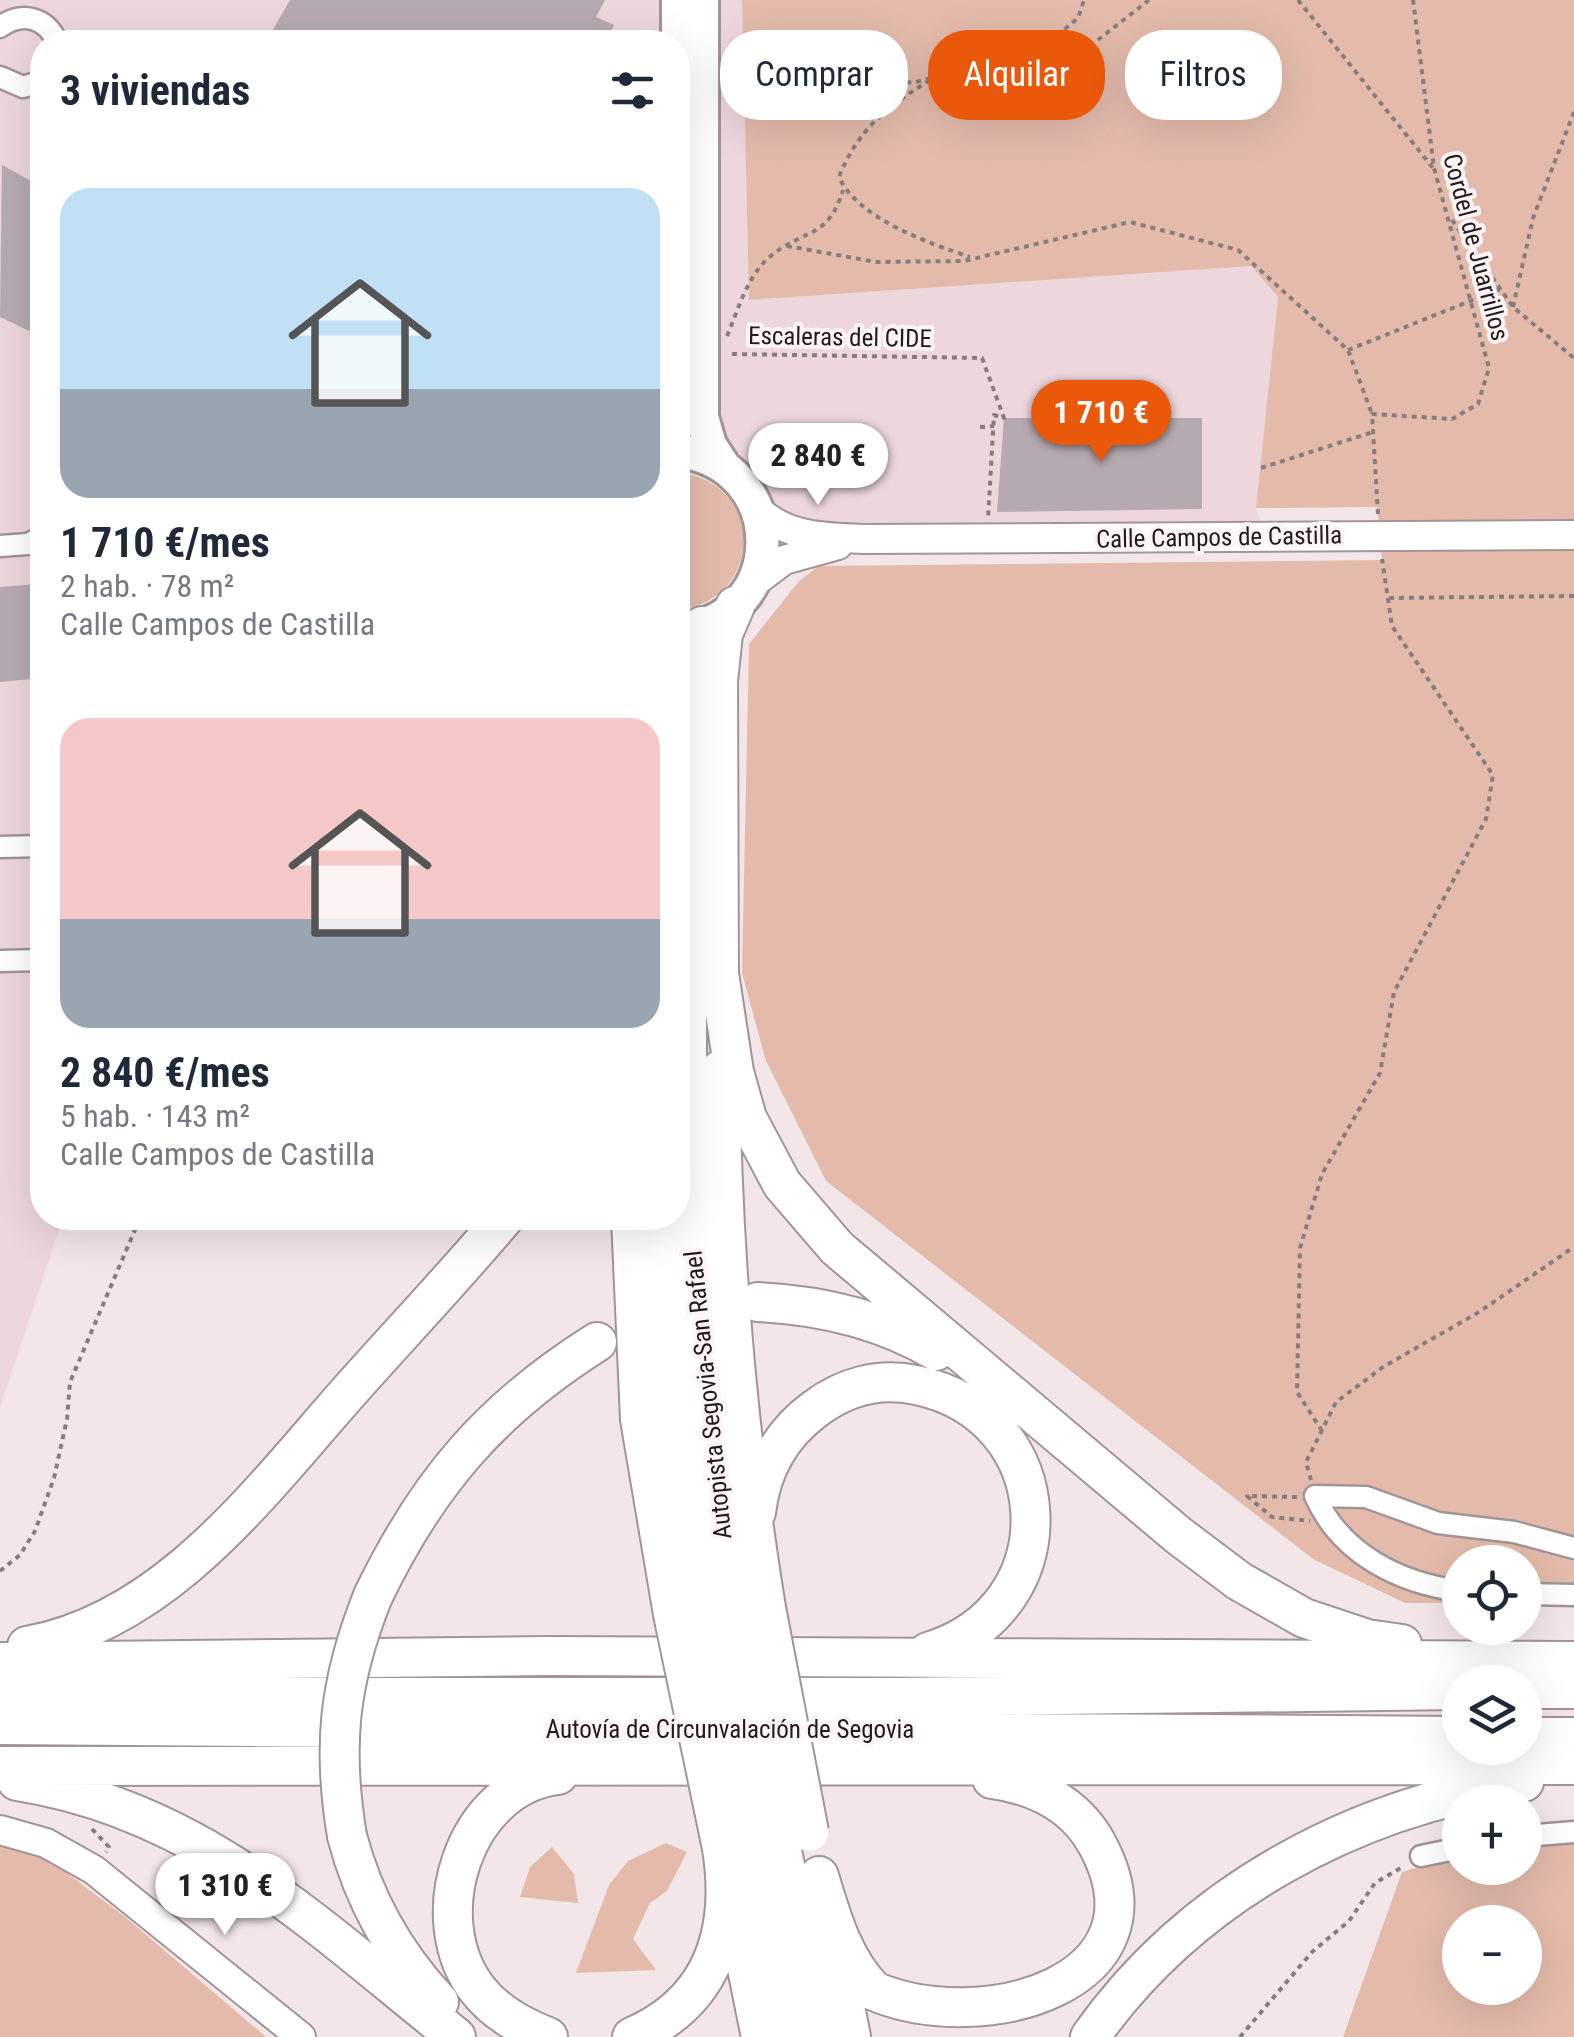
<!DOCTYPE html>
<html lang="es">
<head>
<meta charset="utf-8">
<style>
	:root { --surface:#fff; --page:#f6f6f7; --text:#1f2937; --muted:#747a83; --accent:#ea580c }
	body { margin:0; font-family:"Roboto Condensed",sans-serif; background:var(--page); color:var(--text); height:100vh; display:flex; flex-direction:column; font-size:38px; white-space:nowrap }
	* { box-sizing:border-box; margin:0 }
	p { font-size:32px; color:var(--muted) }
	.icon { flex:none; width:55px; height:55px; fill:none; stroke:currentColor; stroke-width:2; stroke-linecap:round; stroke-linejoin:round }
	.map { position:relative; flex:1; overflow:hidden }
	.panel { position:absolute; left:30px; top:30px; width:660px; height:1200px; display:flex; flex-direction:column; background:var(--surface); border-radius:40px; box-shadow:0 10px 40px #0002 }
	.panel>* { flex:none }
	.top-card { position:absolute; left:720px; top:30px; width:702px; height:90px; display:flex; gap:20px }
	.fabs { position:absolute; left:1442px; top:1545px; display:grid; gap:20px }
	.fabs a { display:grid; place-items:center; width:100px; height:100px; border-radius:50%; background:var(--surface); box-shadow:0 10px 40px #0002; font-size:50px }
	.price { position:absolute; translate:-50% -85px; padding:0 22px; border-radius:35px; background:#fff; color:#222; font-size:32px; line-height:65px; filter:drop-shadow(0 2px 5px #0008) }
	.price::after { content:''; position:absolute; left:50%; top:60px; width:30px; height:22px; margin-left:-15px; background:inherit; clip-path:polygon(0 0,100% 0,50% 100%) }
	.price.selected { background:var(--accent); color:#fff }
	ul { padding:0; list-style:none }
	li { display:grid; align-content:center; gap:20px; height:530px; padding:0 30px }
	li span { display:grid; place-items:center; height:310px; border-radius:30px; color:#555 }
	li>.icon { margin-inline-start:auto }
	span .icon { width:180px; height:180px; fill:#fffc; stroke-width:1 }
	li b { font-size:42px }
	h2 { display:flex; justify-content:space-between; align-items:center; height:120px; padding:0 30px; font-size:42px }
	.chip { padding:0 35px; border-radius:40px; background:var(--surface); box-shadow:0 10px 40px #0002; font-size:35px; line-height:90px }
	.chip.selected { background:var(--accent); color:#fff }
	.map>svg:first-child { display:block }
	.built { fill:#edd7dc }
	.green { fill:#e4bbab; fill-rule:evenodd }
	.building { fill:#b5aab0 }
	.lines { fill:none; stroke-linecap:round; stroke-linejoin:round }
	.minor-casing { stroke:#a29598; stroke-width:25 }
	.secondary-casing { stroke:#a29598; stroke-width:32 }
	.primary-casing { stroke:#a29598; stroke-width:38 }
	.motorway-casing { stroke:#a29598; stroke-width:42 }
	.path { stroke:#867d7f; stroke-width:4; stroke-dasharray:5 5; stroke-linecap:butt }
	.minor { stroke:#fff; stroke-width:20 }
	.secondary { stroke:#fff; stroke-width:28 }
	.primary { stroke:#fff; stroke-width:32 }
	.motorway { stroke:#fff; stroke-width:38 }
	.motorway-bridge-casing { stroke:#a29598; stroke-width:42; stroke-linecap:butt }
	.motorway-bridge { stroke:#fff; stroke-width:38 }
	.labels { text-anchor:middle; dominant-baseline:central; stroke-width:8; stroke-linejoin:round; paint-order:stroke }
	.street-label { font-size:25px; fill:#201b1c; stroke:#fef4f6 }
</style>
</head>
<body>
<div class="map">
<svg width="1574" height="2037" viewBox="0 0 1574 2037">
	<rect width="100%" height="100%" fill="#f3e6e9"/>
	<path class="built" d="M0,0H742L749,300L1251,266L1278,297L1256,508L1262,526L828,529L771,512L711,426L678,42H42V1218H63L0,1407Z"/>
	<path class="green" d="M742,0H1574V1604L1525,1603V1562H1460V1603H1405L1313,1559L826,1181L766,1061L742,973L749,644L799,581L819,566L1382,560L1377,507L1256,508L1278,297L1251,266L749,300Z
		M678,473C764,480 766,599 679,610Z
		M1525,1840H1574V2037H1343L1402,1872L1460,1855V1868H1525ZM1460,1922H1525V1988H1460Z
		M0,1843L48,1859L124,1916L266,2037H0Z
		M666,1843L687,1852L667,1891L650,1903L633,1939L656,1970L576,1973L609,1885L628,1861Z
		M552,1847L574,1874L578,1903L520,1897L530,1867Z"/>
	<path class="building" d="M290,0H605L596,17L614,25L606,42H266Z
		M2,165L42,187V337L0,317Z
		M1004,418H1202V509L997,512Z
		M36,584L42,678L0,682V587Z"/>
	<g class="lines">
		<g class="minor-casing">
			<path id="minor" d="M0,27C22,11 46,17 57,42
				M0,77L23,87L42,81
				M0,546L28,544L42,537
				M0,847L42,846
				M0,961L42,960
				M1460,1591C1399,1583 1341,1554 1315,1496L1366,1497L1438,1523L1514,1532L1574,1548
				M1525,1594L1574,1595
				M1525,1836L1574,1832
				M1421,1856L1460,1848"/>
		</g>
		<g class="secondary-casing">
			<path id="secondary" d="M757,509C787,538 824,537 863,539L1574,535
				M751,585L784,560L838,545
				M0,1830L46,1843L94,1870L301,2037"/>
		</g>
		<g class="primary-casing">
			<path id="primary" d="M702,0V417L710,445L725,468
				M678,417V0
				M678,451C791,464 790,621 678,630"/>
		</g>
		<g class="motorway-casing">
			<path id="motorway" d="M702,626L693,650L688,696C692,893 680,1091 694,1288C701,1396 715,1505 735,1611
				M718,967L734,1072L747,1118L782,1184L837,1248L1178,1535L1239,1581L1304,1618L1367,1639L1402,1644
				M719,990L718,681L723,634L735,606
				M720,1070C722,1251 737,1430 766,1608
				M631,1218L640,1419L673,1614
				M662,1218L667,1341L702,1610
				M758,1302C821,1305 881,1319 936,1351
				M756,1512C761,1470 781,1434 815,1409C844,1387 879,1377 916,1385C1061,1414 1072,1609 928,1652
				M373,1596C428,1482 491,1409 597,1342
				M27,1646C168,1621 263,1488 353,1387C403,1331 455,1276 504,1218
				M0,1662L550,1656L1574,1661
				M1525,1689H1574
				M0,1697H900L1460,1690
				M0,1725L1460,1736
				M1525,1737H1574
				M0,1766L1574,1765
				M17,1781C199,1809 318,1927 456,2037
				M347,1836C364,1901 394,1954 439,2002
				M779,1837L821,2037
				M749,1842L791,2037
				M819,1876C831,1916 843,1960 874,1991C982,2037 1173,1984 1097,1844C1075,1804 1036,1785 992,1779
				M734,1904L761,2037
				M833,1946L851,2037
				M548,2037C522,2027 495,2012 478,1990C422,1919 464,1786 558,1775
				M632,2037C714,2002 735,1931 722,1848
				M1090,2037C1191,1894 1353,1807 1524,1782"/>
		</g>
		<path class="path" d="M1298,0L1433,168
			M1043,49L1080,54L1149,0
			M930,80C888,106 858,129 839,177C858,219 929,243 970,257
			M798,99L840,68L912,83L1041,49L1078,18L1084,0
			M1452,220L1513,307L1574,358
			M787,246L876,262L964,261L1130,222L1238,250L1348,350L1372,414
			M1513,307L1533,218L1574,112
			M727,336C739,308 747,275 772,255C806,228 828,239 843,190
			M1348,350L1500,289
			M732,354L982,358L1004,418L994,415L988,519
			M980,427L994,426
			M1261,468L1373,432
			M1378,514L1372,414L1452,419L1478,404L1489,368L1434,168L1413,0
			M1389,598L1574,596
			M1322,1431L1297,1392L1300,1248L1322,1174L1380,1073L1394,992L1486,819L1493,775L1392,626L1382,559
			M1311,1480L1306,1462L1336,1402L1383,1367L1479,1312L1574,1247
			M1297,1497L1247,1496L1272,1517L1310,1521
			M0,1571L20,1555L35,1531L54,1478L67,1419L70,1382L140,1218
			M92,1829L109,1847L106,1852
			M1240,2037L1312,1952L1349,1921L1375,1883L1404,1866"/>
		<use href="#minor" class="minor"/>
		<use href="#secondary" class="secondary"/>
		<use href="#primary" class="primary"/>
		<use href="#motorway" class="motorway"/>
		<g class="motorway-bridge-casing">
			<path id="motorway-bridge" d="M766,1608L809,1832
				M702,1610L749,1842
				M735,1611L779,1837
				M673,1614L722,1848
				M347,1836C332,1746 339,1681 373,1596"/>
		</g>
		<use href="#motorway-bridge" class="motorway-bridge"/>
	</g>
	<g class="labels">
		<g class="street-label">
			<text transform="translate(1476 247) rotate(75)">Cordel de Juarrillos</text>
			<text transform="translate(840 337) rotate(1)">Escaleras del CIDE</text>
			<text transform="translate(1219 537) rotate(-1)">Calle Campos de Castilla</text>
			<text transform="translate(708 1395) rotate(-96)">Autopista Segovia-San Rafael</text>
			<text x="730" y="1729">Autovía de Circunvalación de Segovia</text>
		</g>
	</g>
</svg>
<div class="fabs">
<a><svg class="icon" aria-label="locate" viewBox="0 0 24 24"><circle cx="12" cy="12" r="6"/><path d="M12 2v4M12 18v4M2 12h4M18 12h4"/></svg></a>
<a><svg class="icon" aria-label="layers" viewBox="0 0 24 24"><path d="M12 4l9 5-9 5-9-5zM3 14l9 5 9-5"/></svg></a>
<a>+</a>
<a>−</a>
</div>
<b class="price selected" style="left:1101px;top:465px">1 710 €</b>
<b class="price" style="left:818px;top:508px">2 840 €</b>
<b class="price" style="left:225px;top:1938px">1 310 €</b>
<div class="top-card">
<a class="chip">Comprar</a>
<a class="chip selected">Alquilar</a>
<a class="chip">Filtros</a>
</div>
<section class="panel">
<h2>3 viviendas<svg class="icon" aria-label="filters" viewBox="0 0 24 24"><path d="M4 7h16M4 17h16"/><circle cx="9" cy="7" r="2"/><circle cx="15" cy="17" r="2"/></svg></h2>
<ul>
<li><span style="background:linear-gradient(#bfe0f5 65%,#9aa5b1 0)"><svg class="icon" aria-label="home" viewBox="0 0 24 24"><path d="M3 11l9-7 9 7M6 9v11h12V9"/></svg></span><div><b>1 710 €/mes</b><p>2 hab. · 78 m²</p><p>Calle Campos de Castilla</p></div></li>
<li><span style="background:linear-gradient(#f6c9c9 65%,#9aa5b1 0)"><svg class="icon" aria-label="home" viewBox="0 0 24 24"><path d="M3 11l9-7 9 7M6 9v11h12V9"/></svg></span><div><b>2 840 €/mes</b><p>5 hab. · 143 m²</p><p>Calle Campos de Castilla</p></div></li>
</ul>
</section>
</div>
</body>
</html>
